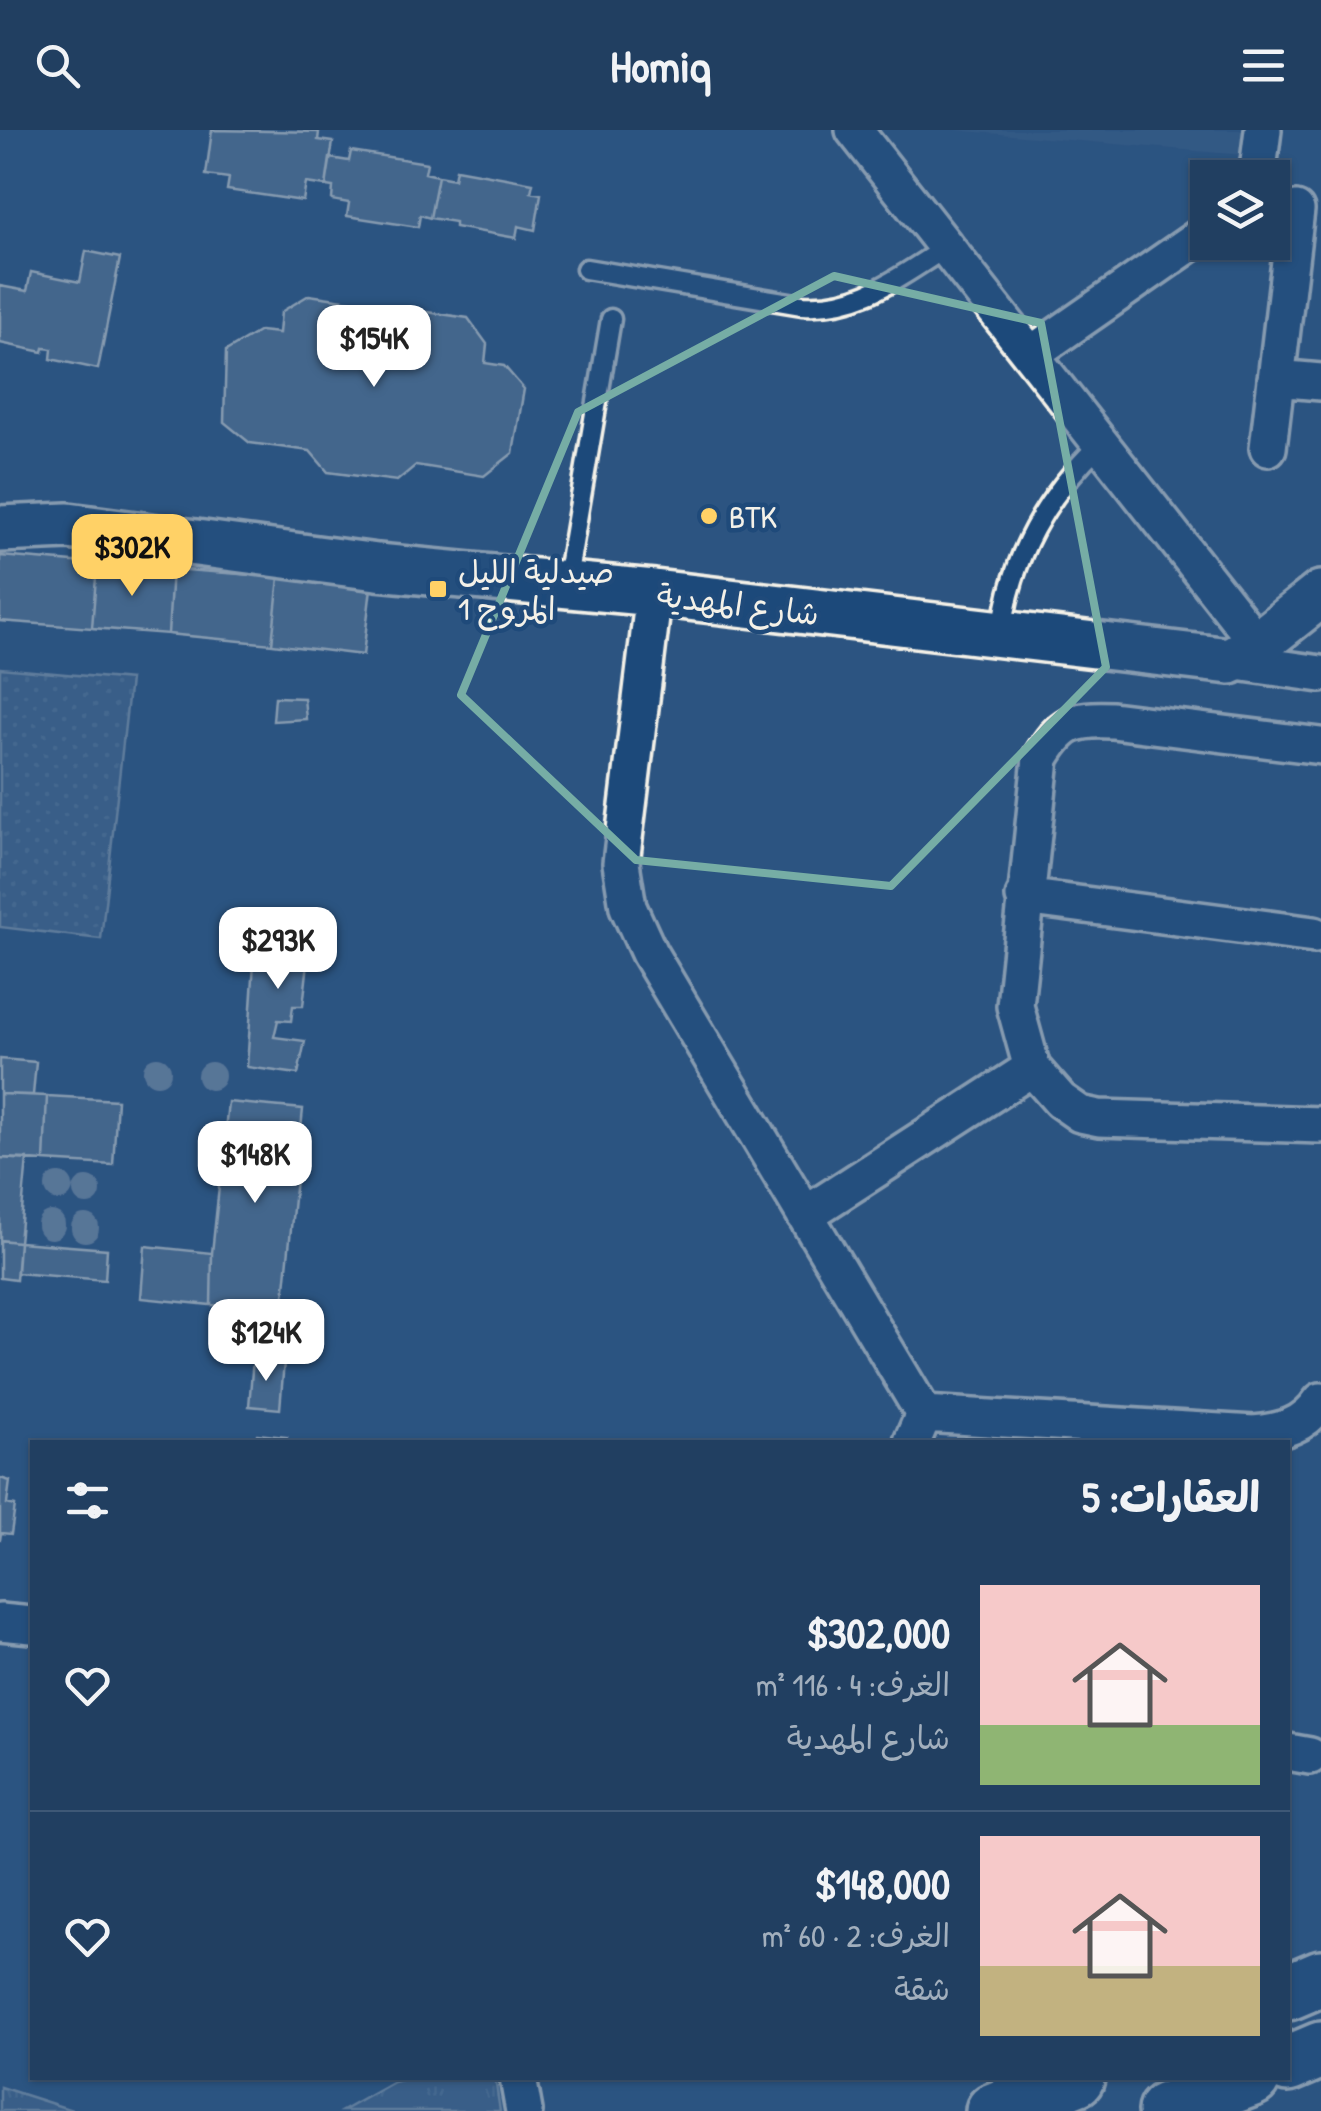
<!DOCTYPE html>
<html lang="ar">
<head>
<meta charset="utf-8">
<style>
	:root { --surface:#213f61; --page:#294667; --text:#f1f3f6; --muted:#a2afbd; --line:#3e5876; --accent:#ffd166 }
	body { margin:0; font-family:"Patrick Hand","Playpen Sans Arabic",sans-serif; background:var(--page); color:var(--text); direction:rtl; height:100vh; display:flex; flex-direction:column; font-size:38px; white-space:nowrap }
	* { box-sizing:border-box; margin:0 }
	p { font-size:32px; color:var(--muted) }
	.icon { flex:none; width:55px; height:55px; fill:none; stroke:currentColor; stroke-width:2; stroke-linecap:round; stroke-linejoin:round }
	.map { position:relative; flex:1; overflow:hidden; direction:ltr }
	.side { position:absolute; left:30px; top:1310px; width:1260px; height:640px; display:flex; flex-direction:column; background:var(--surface); border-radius:0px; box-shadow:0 2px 8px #0004,0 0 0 2px var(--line); direction:rtl }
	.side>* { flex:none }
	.controls { position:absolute; left:1190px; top:30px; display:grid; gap:20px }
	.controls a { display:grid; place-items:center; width:100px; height:100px; border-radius:0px; background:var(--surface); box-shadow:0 2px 8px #0004,0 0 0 2px var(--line); font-size:50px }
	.price { position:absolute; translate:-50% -85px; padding:0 22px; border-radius:20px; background:#fff; color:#222; font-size:32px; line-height:65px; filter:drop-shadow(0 2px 5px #0008) }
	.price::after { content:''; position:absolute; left:50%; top:60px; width:30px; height:22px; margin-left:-15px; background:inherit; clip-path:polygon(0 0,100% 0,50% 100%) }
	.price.selected { background:var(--accent); color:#111 }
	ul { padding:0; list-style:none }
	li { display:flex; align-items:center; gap:30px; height:250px; padding:0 30px }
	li+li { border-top:2px solid var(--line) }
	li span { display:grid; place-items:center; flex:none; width:280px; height:200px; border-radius:0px; color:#555 }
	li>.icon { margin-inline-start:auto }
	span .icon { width:120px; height:120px; fill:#fffc; stroke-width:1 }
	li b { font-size:42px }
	h2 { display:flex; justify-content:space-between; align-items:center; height:120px; padding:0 30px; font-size:42px }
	header { display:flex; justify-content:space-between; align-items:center; height:130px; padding:0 30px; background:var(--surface); font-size:45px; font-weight:700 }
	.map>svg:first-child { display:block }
	.built { fill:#3b6088 }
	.grass { fill:url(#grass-dots); stroke:#9eaebc; stroke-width:2.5 }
	.park { fill:url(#park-tufts); stroke:#9eaebc; stroke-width:2.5 }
	.building { fill:#5e7b9a; stroke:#f4f1e8; stroke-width:2.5 }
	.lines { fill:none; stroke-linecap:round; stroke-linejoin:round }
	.service-casing { stroke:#f4f1e8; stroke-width:25 }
	.minor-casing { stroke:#f4f1e8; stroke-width:42 }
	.tertiary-casing { stroke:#f4f1e8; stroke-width:52 }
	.trunk-casing { stroke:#f4f1e8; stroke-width:62 }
	.service { stroke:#1f4a7a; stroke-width:18 }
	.minor { stroke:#1f4a7a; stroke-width:35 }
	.tertiary { stroke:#1f4a7a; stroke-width:45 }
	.trunk { stroke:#1f4a7a; stroke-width:55 }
	.tree { fill:#8c9fb2 }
	.marked { fill:none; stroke:#76ada5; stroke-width:8; stroke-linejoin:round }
	.poi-dot { fill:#ffd166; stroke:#1f4a7a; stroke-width:4 }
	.labels { text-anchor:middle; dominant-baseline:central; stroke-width:9; stroke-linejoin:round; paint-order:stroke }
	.poi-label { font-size:32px; fill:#f4f1e8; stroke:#1f4a7a; text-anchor:start }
	.street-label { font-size:32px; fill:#f4f1e8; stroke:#1f4a7a }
</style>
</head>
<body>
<header><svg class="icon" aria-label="menu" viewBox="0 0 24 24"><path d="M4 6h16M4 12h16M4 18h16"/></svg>Homiq<svg class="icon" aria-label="search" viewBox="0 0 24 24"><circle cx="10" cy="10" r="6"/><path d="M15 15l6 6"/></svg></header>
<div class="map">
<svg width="1321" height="1981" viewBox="0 0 1321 1981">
	<defs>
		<pattern id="grass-dots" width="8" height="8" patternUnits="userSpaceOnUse" patternTransform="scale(2.5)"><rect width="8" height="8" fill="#496b90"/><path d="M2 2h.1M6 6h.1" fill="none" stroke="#6481a0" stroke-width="1.8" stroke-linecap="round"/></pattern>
		<pattern id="park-tufts" width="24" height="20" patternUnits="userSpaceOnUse" patternTransform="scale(2.5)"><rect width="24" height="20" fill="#496b90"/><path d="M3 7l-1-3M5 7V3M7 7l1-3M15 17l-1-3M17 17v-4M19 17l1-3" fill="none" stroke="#6481a0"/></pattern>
	</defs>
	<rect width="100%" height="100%" fill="#2c5481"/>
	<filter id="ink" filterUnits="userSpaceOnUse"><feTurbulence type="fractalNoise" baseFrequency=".01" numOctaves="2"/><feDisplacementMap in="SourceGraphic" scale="20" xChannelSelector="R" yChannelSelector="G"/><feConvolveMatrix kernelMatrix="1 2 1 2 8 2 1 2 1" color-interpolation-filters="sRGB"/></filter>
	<g filter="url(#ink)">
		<path class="built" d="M954,0H1258L1256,26Z"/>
		<path class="grass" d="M0,538L130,550L101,809L0,797Z"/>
		<path class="park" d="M411,1948H495L500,1981H342L394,1952Z
			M0,1957L75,1981H0Z"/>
		<path class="building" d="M212,0L319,2L318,10L333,12L326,56L306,53L303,71L227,60L229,48L206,45Z
			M351,21L427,33L425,43L438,46L430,88L420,85L418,97L347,86L349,73L332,70L333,57L326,56L330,28L349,31Z
			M456,39L533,53L531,62L541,64L535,100L518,96L516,108L455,97V92L430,88L438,46L454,49Z
			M86,121L120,128L98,239L51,229L52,219L44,218L43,222L0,213V156L27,161L31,142L80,152Z
			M309,165L468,188L487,214L485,233L504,236L524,259L513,323L484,346L416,335L397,351L328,342L310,321L250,313L224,292L226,221L260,201L279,203L281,182Z
			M0,426L97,434L92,498L0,491Z
			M97,434L172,439L168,504L92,498Z
			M172,439L279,447L272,514L168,504Z
			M279,447L371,458L363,525L272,514Z
			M275,567L304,568L306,589L273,591Z
			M257,788L313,790L303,876H293L291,891L278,890L274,907L305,911L298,944L247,937Z
			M0,929L36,932L33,965L0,964Z
			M0,964L47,966L44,1031L0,1028Z
			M47,966L117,970L113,1035L44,1031Z
			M228,972L303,979L283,1178L211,1175L212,1123Z
			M0,1028L27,1029L19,1112L0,1110Z
			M0,1110L19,1112L16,1150L0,1148Z
			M19,1112L107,1119L105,1150L17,1143Z
			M145,1116L212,1123L211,1175L141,1168Z
			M253,1229L284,1232L280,1279L249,1276Z
			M257,1304L287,1307L286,1312H256Z
			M0,1348L10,1351L7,1374L15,1376L11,1404L1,1403L0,1410Z"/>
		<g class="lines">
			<g class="service-casing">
				<path id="service" d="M586,139L802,175C862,179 898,147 947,117
					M566,455L611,189
					M1002,503C1011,426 1046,366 1101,313"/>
			</g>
			<g class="minor-casing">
				<path id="minor" d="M854,0L1258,514
					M1257,48L1263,0
					M1031,224L1208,101
					M1276,248L1321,252
					M1268,318L1296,80
					M654,463L621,733L628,777L649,823L924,1284L1254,1304C1283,1301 1304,1296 1321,1271
					M1230,531L1321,544
					M1321,616L1112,590C1073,588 1061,594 1041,628L1015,876L1032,938L1060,970L1080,984L1099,988L1321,995
					M1024,767L1314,805
					M805,1085L1032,938
					M912,1312L924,1284
					M0,1492L32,1495
					M1288,1622L1310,1626
					M518,1948L524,1981"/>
			</g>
			<g class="tertiary-casing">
				<path id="tertiary" d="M0,399L68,396L377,437L654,463L1230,531L1258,514L1321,464"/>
			</g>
			<g class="trunk-casing">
				<path id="trunk" d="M1288,1862L1321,1848
					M1288,1934L1321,1920
					M994,1981L1076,1948
					M1166,1981L1252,1948"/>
			</g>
			<use href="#service" class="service"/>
			<use href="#minor" class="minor"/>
			<use href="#tertiary" class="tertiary"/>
			<use href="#trunk" class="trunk"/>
		</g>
		<g class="tree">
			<circle cx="157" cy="941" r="14"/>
			<circle cx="211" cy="946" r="14"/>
			<circle cx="59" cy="1057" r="14"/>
			<circle cx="87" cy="1061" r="14"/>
			<circle cx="51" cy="1095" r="14"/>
			<circle cx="85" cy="1098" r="14"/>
		</g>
	</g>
	<path d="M0 0H1321V1981H0ZM834,146L1041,193L1106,537L891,756L636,730L461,565L578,282Z" fill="#2c5481" fill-opacity=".55" fill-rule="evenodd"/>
	<path class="marked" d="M834,146L1041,193L1106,537L891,756L636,730L461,565L578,282Z"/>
	<g class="poi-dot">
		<circle cx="709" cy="386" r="10"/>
		<rect x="428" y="449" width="20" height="20" rx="5"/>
	</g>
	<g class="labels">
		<g class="poi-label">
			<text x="729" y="386">BTK</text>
			<text x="458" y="441">صيدلية الليل<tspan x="458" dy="37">المروج 1</tspan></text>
		</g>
		<g class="street-label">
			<text transform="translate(738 474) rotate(7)">شارع المهدية</text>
		</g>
	</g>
</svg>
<div class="controls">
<a><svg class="icon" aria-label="layers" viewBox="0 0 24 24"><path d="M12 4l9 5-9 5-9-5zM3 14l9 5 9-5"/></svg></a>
</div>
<b class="price" style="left:374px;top:260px">$154K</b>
<b class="price selected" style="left:132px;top:469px">$302K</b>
<b class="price" style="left:278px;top:862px">$293K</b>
<b class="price" style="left:255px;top:1076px">$148K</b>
<b class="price" style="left:266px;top:1254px">$124K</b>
<section class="side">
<h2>العقارات: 5<svg class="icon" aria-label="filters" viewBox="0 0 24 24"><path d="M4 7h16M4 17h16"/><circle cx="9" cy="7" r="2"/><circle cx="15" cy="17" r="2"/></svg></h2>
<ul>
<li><span style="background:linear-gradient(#f6c9c9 70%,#8fb573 0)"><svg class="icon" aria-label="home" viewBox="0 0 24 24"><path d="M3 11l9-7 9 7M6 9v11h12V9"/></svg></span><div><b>$302,000</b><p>الغرف: 4 · 116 m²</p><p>شارع المهدية</p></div><svg class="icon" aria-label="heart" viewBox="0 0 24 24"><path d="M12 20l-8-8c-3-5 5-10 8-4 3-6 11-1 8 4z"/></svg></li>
<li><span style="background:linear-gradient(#f6c9c9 65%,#c2b280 0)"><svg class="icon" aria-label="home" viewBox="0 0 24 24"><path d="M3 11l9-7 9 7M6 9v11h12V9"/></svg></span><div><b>$148,000</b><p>الغرف: 2 · 60 m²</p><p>شقة</p></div><svg class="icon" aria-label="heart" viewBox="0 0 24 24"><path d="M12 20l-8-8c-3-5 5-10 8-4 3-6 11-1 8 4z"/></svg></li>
</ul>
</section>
</div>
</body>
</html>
